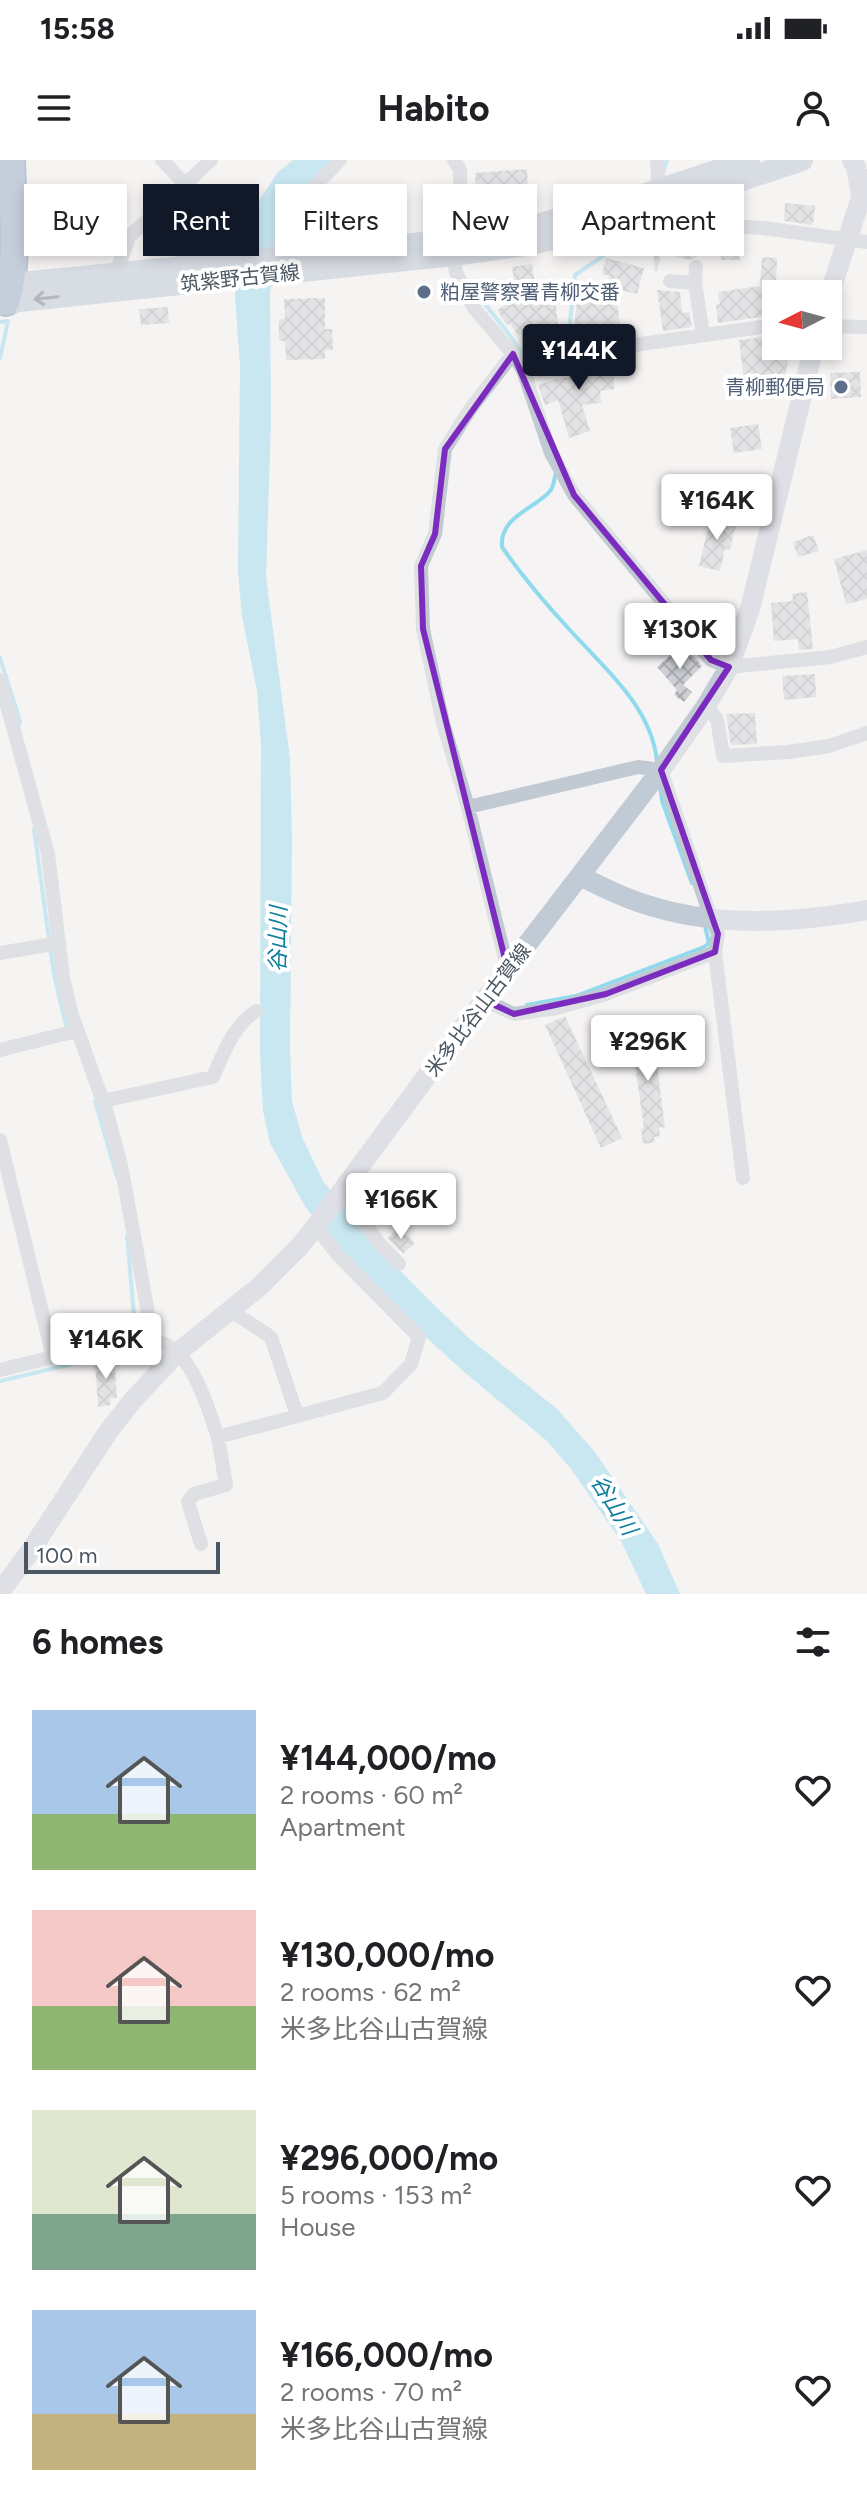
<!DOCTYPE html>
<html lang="en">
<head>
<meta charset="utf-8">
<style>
	:root { --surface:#fff; --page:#f6f6f6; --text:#202124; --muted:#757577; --accent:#111827 }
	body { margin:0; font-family:Figtree,"Noto Sans JP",sans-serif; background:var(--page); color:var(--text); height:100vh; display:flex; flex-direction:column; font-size:30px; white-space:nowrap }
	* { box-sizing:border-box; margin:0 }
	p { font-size:26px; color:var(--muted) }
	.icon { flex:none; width:44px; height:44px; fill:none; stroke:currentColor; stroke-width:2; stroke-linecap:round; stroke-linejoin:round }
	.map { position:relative; height:1434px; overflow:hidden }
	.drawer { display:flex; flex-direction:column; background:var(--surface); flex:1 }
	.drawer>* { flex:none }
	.top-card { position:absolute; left:24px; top:24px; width:820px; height:72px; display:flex; gap:16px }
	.needle { width:52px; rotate:264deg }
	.buttons { position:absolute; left:762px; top:120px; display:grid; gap:16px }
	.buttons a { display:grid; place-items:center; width:80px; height:80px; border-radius:0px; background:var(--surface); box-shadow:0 4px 12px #0003; font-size:40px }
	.scale { position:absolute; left:24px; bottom:20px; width:196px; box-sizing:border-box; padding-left:8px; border:4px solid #4a5661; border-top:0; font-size:22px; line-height:28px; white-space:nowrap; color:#4a5661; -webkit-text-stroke:6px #fff; paint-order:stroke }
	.price { position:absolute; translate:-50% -68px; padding:0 18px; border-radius:8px; background:#fff; color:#222; font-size:26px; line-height:52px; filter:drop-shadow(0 2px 4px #0008) }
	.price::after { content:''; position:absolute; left:50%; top:48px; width:24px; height:18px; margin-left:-12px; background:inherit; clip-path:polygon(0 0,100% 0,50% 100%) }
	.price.active { background:var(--accent); color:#fff }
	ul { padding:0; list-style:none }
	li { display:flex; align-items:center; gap:24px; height:200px; padding:0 32px }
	li span { display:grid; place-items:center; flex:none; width:224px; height:160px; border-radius:0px; color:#555 }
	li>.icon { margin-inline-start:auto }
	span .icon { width:96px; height:96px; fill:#fffc; stroke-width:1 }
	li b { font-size:34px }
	h2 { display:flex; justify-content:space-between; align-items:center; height:96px; padding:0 32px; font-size:34px }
	.pill { padding:0 28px; border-radius:0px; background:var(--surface); box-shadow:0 4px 12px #0003; font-size:28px; line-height:72px }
	.pill.active { background:var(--accent); color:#fff }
	.status { display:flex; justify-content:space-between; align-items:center; height:56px; padding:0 40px; background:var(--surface); direction:ltr }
	.status svg { height:22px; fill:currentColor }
	header { display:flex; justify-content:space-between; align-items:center; height:104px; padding:0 32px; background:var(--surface); font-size:36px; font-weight:700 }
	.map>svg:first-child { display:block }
	.water { fill:#90daee }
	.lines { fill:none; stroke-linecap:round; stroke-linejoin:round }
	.stream { stroke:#90daee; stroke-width:4 }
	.building { fill:url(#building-cross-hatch) }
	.motorway-casing { stroke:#7690ad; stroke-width:30 }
	.minor { stroke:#c1cad2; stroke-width:14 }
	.secondary { stroke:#c1cbd6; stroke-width:20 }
	.primary { stroke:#b3c2d1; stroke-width:22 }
	.motorway { stroke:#8ba5c1; stroke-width:26 }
	.oneway { stroke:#64717d }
	.marked { fill:none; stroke:#7b2cbf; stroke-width:6; stroke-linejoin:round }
	.service-dot { fill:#5c6f8a; stroke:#fff; stroke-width:3 }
	.labels { text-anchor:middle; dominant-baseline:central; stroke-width:8; stroke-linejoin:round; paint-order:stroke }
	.street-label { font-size:20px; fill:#4a5661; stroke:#fff }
	.service-label { font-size:20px; fill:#4e5e75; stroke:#fff; text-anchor:start }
	.water-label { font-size:22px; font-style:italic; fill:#0c7c9b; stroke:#fff }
</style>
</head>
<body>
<div class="status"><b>15:58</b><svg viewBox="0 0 49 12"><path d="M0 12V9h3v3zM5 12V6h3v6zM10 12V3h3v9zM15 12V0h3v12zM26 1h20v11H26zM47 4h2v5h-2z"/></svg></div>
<header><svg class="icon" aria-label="menu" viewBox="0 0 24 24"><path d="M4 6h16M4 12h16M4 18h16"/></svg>Habito<svg class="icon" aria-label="person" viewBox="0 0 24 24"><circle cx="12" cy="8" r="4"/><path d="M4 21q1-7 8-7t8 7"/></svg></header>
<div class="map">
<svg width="867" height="1434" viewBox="0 0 867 1434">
	<defs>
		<pattern id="building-cross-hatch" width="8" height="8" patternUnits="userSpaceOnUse" patternTransform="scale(2)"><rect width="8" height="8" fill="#cdcfd5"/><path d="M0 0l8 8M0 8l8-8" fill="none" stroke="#a8abb0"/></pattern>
	</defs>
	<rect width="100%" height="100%" fill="#f5f3f3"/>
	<path class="water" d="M293,0H333L288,48L270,132L271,260L266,417L290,599L292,679L290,890L292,941L302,977L323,1021L367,1077L432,1143L470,1179L557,1249L595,1292L658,1384L680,1434H646L621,1381L571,1309L547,1281L463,1211L417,1169L332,1079L306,1048L270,983L263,951L260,894L261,584L257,531L242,456L238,412L240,205L235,136L241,77L248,58L277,13Z"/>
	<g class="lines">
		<path class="stream" d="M663,13L667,0
			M485,144C501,165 516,180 527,204
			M0,162L8,161L0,198
			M574,185L570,162L575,115L633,76L639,64
			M556,311C555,316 554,325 551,330C537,348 499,356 502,387C522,416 545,443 569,469C604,508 651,546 657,601
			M0,498L20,561L18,568
			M660,625L662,641L692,723
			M34,669L49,779
			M50,788L55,819L67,869
			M527,845L576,836L704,787L709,783L705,766
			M95,941L117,1017
			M127,1076L136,1179
			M0,1221L76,1203L88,1197"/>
	</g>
	<path class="building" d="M527,9L528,31L476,35L475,13Z
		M785,43L815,46L813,65L784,61Z
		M671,72L695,77L691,90L698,92L697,97L689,100L661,93L657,111H655L652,79L668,83Z
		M720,76H737L740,100H721Z
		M762,97L777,98L776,121H769L774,155L718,163L716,145L720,144L718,132L760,126Z
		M606,98L644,108L637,134L615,129L621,172L596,175L597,180L583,182L582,176L573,177L578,131L605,135L609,116L602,114Z
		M532,104L535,124L556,122L557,133L555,134L560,188L541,190L538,164L518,176L510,163L507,165L497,150L517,138L512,107Z
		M657,130L680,132L682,153L689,152L692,167L663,171Z
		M325,138V169H332L333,190H325V199L286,200L285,181H279V159H285L284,139Z
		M168,147L169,163L141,165L139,149Z
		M763,177L764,186H791L785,216L744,222L739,180Z
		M611,198L615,229L600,231L601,243L582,245L590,271L569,278L558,240L545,245L538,225L560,218H568L571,214L570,206Z
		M860,212L861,237L831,239L830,213Z
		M758,264L762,289L734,293L730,268Z
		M748,321L751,343L728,346L726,324Z
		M711,356L737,361L730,390L725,389L720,411L699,406Z
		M813,375L819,391L798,397L793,382Z
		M867,390V439L846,444L834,399Z
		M807,432L813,489L799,490L798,479L774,481L771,443L793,441L792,434Z
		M683,484L702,506L683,525L692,532L684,542L674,535L677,530L657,507Z
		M815,514L816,537L784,540L782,516Z
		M755,553L757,584L731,585L726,554Z
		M565,856L622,978L601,988L545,865Z
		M652,867L665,967L659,968L660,976L654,977L655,982L643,984L641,969L644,968L630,870Z
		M399,1067L415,1083L403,1094L388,1078Z
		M114,1198L117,1238L110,1239L111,1245L98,1247L95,1200Z"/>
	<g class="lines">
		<g class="motorway-casing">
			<path id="motorway" d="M6,142C20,97 12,47 11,0"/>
		</g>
		<path class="minor" d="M162,0L184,23
			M454,0L460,10L461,41L455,60L453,95L456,112L473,147L513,194L523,210L551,293L574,335L711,500L729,507L830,497L867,487
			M657,0L659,30
			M637,60L763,68L867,82
			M279,97C280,52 311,31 340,0
			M696,107L695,123L703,175
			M116,114L129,77L211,0
			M670,121L695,123
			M828,166L867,167
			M523,210L577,193L776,165
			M0,520L48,694L63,817L71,852L107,953L121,1005L153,1180
			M706,546L717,559L723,596L789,592L829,586L867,573
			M468,647L638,607L661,610L711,758L718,774L715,792L743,1018
			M0,793L59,783
			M508,811L468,647L443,563L423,469L421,406L435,374L445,289L471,248L513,194
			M486,841L514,854L557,848L606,834L715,792
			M0,890L76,871
			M103,941L213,917C224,892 233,866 256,851
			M0,980L53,1197
			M342,1031L379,1083L399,1104
			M231,1151L271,1177L297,1255
			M0,1210L53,1197L153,1180C193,1188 206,1244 218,1277L383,1233L411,1204L419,1177L337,1094L316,1066
			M201,1384L188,1342L194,1334L226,1325L218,1277"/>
		<path class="secondary" d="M852,0L856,7L861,35
			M828,139L867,19
			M580,716C604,728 628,740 654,747C724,768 796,762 867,750
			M0,1432L29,1393L108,1272L132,1241L177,1193L259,1127L300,1086L316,1066L446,890L661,610L706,546L729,507L750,449L814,186"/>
		<path class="primary" d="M0,125L453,80L529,67L619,43L749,0
			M0,143L453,95L532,84L626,59L802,0"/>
		<use href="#motorway" class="motorway"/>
	</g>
	<defs><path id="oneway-shaft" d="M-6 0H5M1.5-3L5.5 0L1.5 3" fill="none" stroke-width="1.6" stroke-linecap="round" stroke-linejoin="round" transform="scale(2)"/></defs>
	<use class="oneway" href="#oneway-shaft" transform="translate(46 138) rotate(174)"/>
	<path d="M0 0H867V1434H0ZM513,194L574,335L711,500L729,507L661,610L718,774L715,792L606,834L514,854L486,841L508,811L423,469L421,406L435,374L445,289Z" fill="#f5f3f3" fill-opacity=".55" fill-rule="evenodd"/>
	<path class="marked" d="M513,194L574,335L711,500L729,507L661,610L718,774L715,792L606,834L514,854L486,841L508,811L423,469L421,406L435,374L445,289Z"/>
	<g class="service-dot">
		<circle cx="424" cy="132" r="8"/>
		<circle cx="841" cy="227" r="8"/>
	</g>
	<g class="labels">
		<g class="street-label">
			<text transform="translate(240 118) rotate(-6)">筑紫野古賀線</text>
			<text transform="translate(478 850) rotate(-53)">米多比谷山古賀線</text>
		</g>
		<g class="service-label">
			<text x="440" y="132">粕屋警察署青柳交番</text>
			<text x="825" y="227" text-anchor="end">青柳郵便局</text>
		</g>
		<g class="water-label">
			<text transform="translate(278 779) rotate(-89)">谷山川</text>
			<text transform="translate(614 1345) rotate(58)">谷山川</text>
		</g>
	</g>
</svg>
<div class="buttons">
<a><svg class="needle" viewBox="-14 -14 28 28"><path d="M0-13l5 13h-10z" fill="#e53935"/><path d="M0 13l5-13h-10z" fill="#757577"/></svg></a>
</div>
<div class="scale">100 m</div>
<b class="price active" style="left:579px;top:232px">¥144K</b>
<b class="price" style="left:717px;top:382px">¥164K</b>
<b class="price" style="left:680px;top:511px">¥130K</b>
<b class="price" style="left:648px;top:923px">¥296K</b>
<b class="price" style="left:401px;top:1081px">¥166K</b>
<b class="price" style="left:106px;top:1221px">¥146K</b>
<div class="top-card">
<a class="pill">Buy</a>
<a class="pill active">Rent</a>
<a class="pill">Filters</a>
<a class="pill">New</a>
<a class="pill">Apartment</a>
</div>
</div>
<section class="drawer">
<h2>6 homes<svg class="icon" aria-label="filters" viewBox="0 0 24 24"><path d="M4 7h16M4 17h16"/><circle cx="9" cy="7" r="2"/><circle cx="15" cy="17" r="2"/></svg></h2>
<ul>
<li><span style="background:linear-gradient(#a9c7e8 65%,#8fb573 0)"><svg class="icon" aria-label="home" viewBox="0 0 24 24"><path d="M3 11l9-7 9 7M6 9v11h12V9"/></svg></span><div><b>¥144,000/mo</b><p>2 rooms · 60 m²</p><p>Apartment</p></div><svg class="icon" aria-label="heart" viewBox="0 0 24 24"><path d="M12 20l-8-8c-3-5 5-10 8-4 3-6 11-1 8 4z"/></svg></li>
<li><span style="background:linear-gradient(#f6c9c9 60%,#8fb573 0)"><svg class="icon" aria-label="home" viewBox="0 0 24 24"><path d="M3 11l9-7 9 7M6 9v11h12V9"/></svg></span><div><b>¥130,000/mo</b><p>2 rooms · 62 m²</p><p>米多比谷山古賀線</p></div><svg class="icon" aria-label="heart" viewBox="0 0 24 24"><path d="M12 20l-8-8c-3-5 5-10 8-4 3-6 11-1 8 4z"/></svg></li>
<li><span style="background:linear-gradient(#dfe7d0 65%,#7fa58c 0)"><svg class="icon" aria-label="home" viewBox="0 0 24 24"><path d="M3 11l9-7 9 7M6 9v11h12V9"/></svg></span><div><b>¥296,000/mo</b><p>5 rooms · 153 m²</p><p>House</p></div><svg class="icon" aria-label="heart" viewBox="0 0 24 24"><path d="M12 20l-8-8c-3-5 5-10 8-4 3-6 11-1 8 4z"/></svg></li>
<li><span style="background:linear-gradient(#a9c7e8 65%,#c2b280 0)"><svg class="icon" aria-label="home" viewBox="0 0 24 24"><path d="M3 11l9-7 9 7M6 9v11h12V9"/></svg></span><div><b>¥166,000/mo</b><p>2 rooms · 70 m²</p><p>米多比谷山古賀線</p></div><svg class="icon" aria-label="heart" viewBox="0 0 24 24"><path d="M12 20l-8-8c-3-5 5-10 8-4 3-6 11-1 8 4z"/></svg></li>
</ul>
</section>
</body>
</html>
